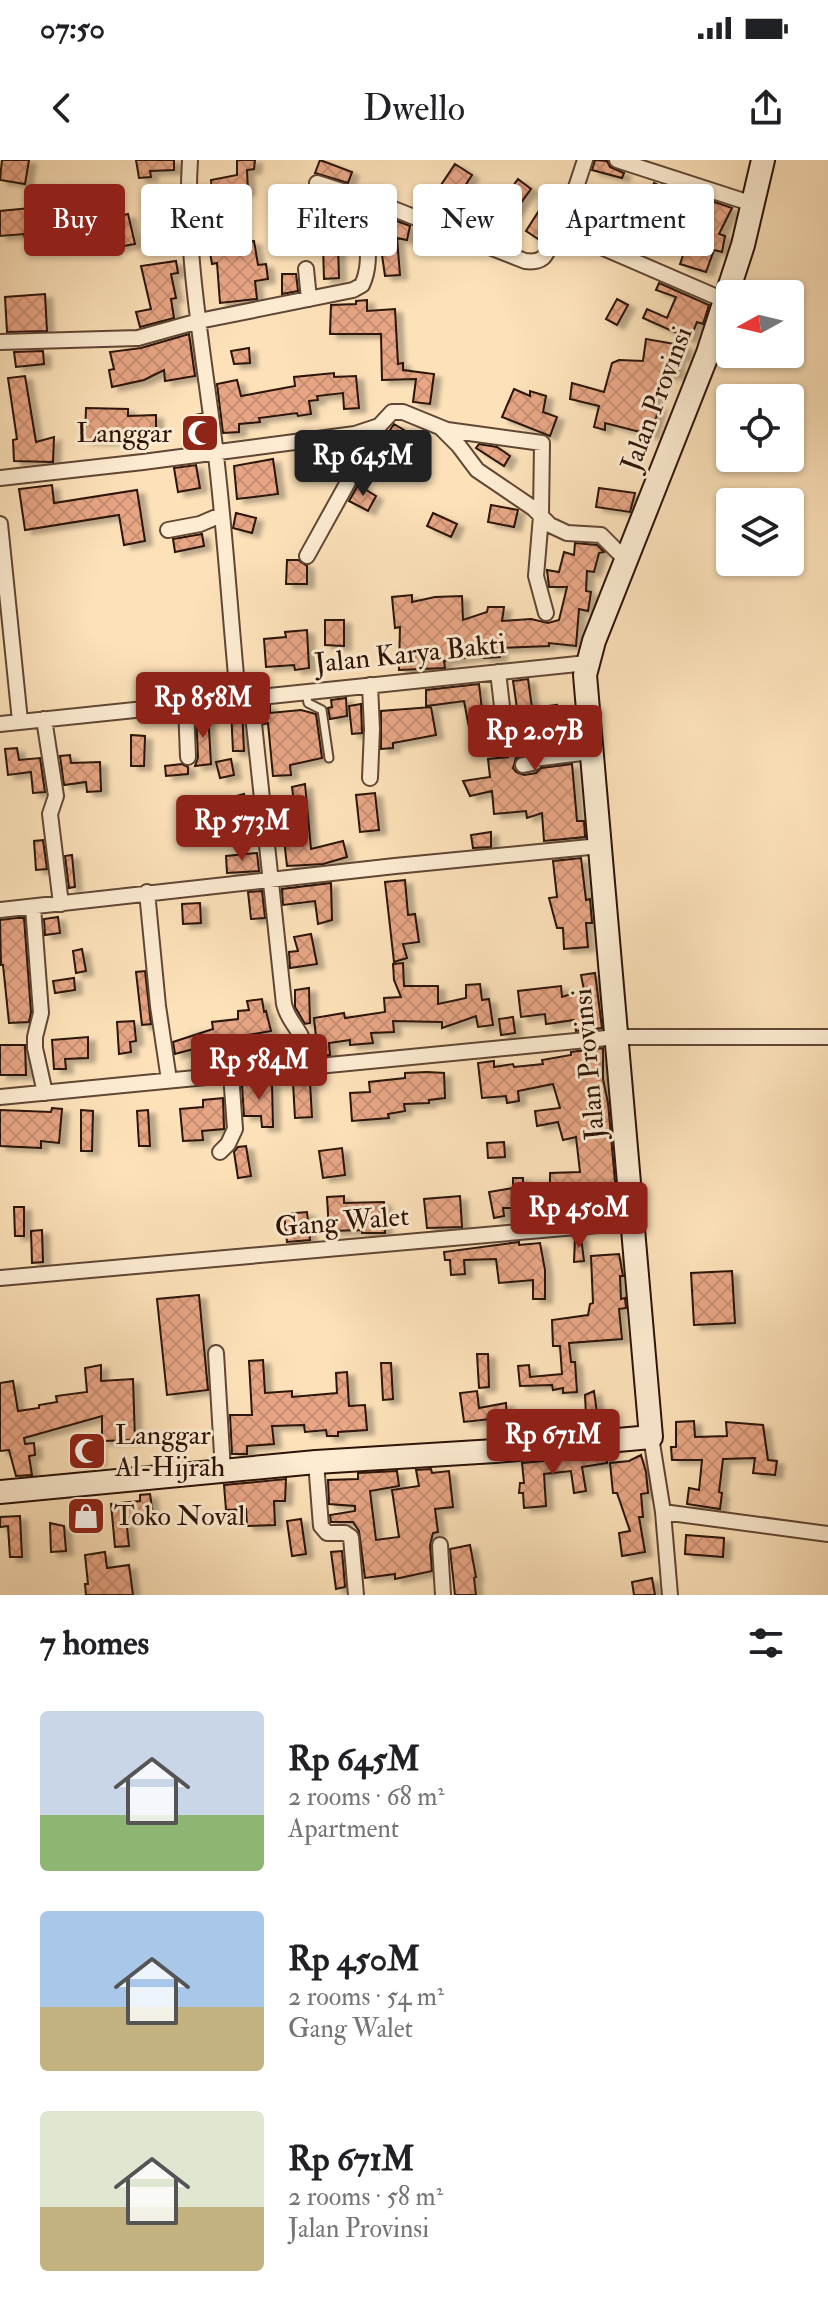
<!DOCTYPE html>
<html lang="en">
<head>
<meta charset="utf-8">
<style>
	:root { --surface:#fff; --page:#f6f6f6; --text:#202124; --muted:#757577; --accent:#8f2418 }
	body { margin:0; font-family:"IM FELL Double Pica",serif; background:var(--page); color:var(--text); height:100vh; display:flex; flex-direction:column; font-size:30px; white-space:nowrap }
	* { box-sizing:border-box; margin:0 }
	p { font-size:26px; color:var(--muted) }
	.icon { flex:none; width:44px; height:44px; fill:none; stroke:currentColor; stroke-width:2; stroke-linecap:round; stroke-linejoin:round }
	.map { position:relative; height:1435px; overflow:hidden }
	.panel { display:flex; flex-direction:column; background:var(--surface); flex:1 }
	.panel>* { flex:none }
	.hud { position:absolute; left:24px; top:24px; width:780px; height:72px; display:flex; gap:16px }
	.needle { width:52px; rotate:262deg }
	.fabs { position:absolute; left:716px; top:120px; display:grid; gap:16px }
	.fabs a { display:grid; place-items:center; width:88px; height:88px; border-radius:8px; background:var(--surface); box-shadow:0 2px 6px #0004; font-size:40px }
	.price { position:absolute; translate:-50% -68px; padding:0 18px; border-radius:8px; background:var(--accent); color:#fff; font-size:26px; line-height:52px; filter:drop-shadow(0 2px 4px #0008) }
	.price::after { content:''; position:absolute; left:50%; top:48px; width:24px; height:18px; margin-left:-12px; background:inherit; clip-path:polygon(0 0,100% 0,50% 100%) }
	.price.on { background:#222; color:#fff }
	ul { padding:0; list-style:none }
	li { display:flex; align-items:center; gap:24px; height:200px; padding:0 40px }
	li span { display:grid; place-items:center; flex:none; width:224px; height:160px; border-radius:8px; color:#555 }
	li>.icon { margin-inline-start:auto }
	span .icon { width:96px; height:96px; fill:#fffc; stroke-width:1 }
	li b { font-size:34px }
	h2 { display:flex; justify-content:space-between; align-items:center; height:96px; padding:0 40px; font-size:34px }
	.chip { padding:0 28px; border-radius:8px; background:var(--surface); box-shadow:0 2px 6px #0004; font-size:28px; line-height:72px }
	.chip.on { background:var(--accent); color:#fff }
	.status { display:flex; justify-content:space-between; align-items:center; height:56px; padding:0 40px; background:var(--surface); direction:ltr }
	.status svg { height:22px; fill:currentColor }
	header { display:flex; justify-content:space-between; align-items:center; height:104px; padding:0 40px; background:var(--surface); font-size:36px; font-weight:600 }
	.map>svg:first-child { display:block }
	.building { fill:url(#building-cross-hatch); stroke:#2c1207; stroke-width:2; filter:url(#shadow) }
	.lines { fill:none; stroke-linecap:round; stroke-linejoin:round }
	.service-casing { stroke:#604634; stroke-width:11 }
	.minor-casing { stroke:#604634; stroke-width:18 }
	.secondary-casing { stroke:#2c1207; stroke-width:26 }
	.service { stroke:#fdecd2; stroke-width:7 }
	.minor { stroke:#fdecd2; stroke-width:14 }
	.secondary { stroke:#fdecd2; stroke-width:22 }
	.labels { text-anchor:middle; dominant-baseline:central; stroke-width:6; stroke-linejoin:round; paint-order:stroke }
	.street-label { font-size:28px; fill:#2c1207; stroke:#fdecd2 }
	.poi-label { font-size:28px; fill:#2c1207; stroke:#fdecd2; text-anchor:start }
</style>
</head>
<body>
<div class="status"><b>07:50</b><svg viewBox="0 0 49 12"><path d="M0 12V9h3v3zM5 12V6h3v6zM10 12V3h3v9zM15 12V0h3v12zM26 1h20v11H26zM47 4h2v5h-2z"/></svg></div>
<header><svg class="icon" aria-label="back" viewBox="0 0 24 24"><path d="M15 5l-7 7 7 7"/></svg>Dwello<svg class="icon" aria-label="share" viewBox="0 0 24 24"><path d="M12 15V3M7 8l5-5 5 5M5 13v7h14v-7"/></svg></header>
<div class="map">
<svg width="828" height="1435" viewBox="0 0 828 1435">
	<defs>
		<pattern id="building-cross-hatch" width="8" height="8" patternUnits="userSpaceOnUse" patternTransform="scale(2)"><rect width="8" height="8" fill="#e8a685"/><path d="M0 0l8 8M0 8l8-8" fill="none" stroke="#c78e71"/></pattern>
		<filter id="shadow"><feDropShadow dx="7" dy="4" stdDeviation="2" flood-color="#0004"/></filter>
	</defs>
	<rect width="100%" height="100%" fill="#fce1b9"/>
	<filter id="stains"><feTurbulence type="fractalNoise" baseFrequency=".0025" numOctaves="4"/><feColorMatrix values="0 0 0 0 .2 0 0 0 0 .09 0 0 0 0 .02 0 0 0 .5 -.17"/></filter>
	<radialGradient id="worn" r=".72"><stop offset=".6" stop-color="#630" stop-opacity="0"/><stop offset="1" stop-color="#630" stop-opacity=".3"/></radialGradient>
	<path class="building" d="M2,0H29L25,24L0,20Z
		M136,0H174V10L150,11L151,17L139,18Z
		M237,0H255L254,9L247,10L248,31L212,32L211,20L237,15Z
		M320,0L352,12L348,23L315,13Z
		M595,0L607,1L610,7L624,13L622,18L592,10Z
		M455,4L472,15L452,46L435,34Z
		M518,19L531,29L510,58L497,49Z
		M654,23L669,31L665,43L649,37Z
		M171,29L175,48L148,54L144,35Z
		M703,38L732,48L719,74L725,76L722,92L714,90L706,112L680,104L689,78L675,72L680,58L691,63Z
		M542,46L556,55L553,64L541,81L526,71Z
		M30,48L31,68L44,69L43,82L26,83L24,74L0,76V51Z
		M239,48L243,82L254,81L258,105L266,104L268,119L255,121L257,139L220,143L217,103L212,104L209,87L214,86L212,58L228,56Z
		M128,54L135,84L118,87L112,58Z
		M384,56L410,66L407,80L397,78L400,115L385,116L379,74Z
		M338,86L339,118L324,119L323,87Z
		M176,101L178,113L171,114L176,138L171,139L174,158L140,167L136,152L151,149L141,106Z
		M282,114H296L298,131L282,134Z
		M659,123L709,145L703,164L697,162L690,179L643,158L647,149L667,158L676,137L656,130Z
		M45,134L47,171L7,172L5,137Z
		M617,139L628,145L617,165L606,159Z
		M367,140V151L395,149L398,204L403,203V210L434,214L430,244L413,242L416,219L382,220L381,174H330L331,145L356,144V141Z
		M189,174L195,216L165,221L164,210L144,220L112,227L109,210L114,209L110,192L141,188Z
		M646,179L686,186L684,197L678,196L677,215H663L653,245L659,246L652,275L605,263V270L594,267L599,246L570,239L572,223L604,232L612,203L619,200L643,201Z
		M249,188L250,203L234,204L231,191Z
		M43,191L44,204L16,207L14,192Z
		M334,213V217L356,216L359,248L344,249L343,233L317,236L318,240L309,241L311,254L298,256L297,253L259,258L260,262L239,264V272L223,273L217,224L237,220L241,236L295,226L294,217Z
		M25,216L36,282L54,277L53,302L14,301L13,280L17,279L8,218Z
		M514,229L530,236V231L546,236L543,252L557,257L550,276L502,257Z
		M86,248L128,249V256L156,255V275H112V281L85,280Z
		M201,254L204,281L193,283L189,256Z
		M394,264L404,270L392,290L381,284Z
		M479,284L497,287L510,296L504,306L476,288Z
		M273,299L278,334L237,339L234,306Z
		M196,305L200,328L178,332L174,308Z
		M52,325L54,343L137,330L145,381L124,385L119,355L25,370L19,329Z
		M358,325L376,336L368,351L349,341Z
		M599,328L635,333L630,352L596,347Z
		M491,345L518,350L514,367L488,362Z
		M236,353L256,358L252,373L233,368Z
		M433,353L457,364L451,377L427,366Z
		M202,374L204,386L175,392L173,379Z
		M575,383L597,385L604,392L599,393L594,412L587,411L586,431L591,432L588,451L579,449L576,486L549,483V486L500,488V497L484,498L483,495L444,501L445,508L399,510L400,467L395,468L392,437L412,435V442L435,437L462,436L463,460L487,452L488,447H504L502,461L531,459L548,463L559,460L567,427H549L547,410L559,412L564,392L574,395Z
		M287,400H298L307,406V424H286Z
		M325,460H344V486L325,485Z
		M307,470L309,508L295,510L294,505L266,507L264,479L286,477L285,472Z
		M528,519L532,548L557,545V551L574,548L575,564L560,566L562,579L528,583V591L516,598L513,608L516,612L524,615L536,613L541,608L572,604L577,661H584L585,677L544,681L542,653L527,658L526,651L494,654L492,631L470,636L463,621L490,617L488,599L508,597V589L519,586L521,578L514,555H518L513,521Z
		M479,524L485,576L471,578L464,541L426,546V530Z
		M346,538L347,556L330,559L328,548L332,547L331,540Z
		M361,544L362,573L352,574L349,546Z
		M270,546V553L301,550L316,554L322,598L290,605L291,615L273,616L268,563L264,564L262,547Z
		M431,547L436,575L393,583V588L381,589V551Z
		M242,549L244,591H233L231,550Z
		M208,552L211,604L195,606L198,597L196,554Z
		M131,575L145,576L144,606H131Z
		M17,588L19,600L40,598L45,632L33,633L31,612L8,615L5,589Z
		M70,595L71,603L100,602L101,631L87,632L86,622L64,625L60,596Z
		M231,599L234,615L220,618L216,602Z
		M182,604L188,607V614L166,616L165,606Z
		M305,624L311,689L343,681L347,697L323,704L287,706L281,652L295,651L292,627Z
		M375,633L379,670L360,672L356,635Z
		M244,634L249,654H254L255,668L234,671V674L221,677L219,662L230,660L225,639Z
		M491,672V687L473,688L471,675Z
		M43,680L47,709L36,710L34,681Z
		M257,693L259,711L227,713L226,696Z
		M72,695L75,727L69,728L65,696Z
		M581,698L586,740L590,739L592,763H586L588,787L564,789L563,768H557L549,738L557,737L553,701Z
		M405,720L408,755L415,754L419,782L403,784L407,798L394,802L385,722Z
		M331,723L332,760L318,764L315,741L283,745L282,729Z
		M262,731L265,758L251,759L248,732Z
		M200,743L201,763L183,764L182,744Z
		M58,757L60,773L45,775L44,759Z
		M16,758H24L31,852L29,862L9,863L3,805H1L0,760Z
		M311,774L317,804L290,808L289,792L298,791L294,777Z
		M82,789L86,811L76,813L73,791Z
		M403,803L404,826H438V844L466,838V825L480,824L482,840L489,839L493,865L478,867L476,856L442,868V862L393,861L394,872L371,873L373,883L350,885V880L329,883L330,895L318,896L314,858L344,853L345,858L385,852L384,838L401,837L394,820L393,804Z
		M145,811L151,864L142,865L136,812Z
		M595,813L602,868L576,871L574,860L546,864L545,854L521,857L518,831L561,826L562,837L584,830L581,815Z
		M74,818L75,830L55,833L53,821Z
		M309,828L310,863L305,864L295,847V830Z
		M262,839L264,852L266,851L271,871L248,875V878L225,879L226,888L220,887L222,905L199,908L197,888L175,894L173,882L213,869L212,862L238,859V851L249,850L247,841Z
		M513,857L515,873L501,875L499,859Z
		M134,861L136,881L130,882L131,892L119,894L117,862Z
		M88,877V898L65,899L66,909H54L52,880Z
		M0,885H25L26,915H0Z
		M603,888V919L608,943L617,1044H614V1051L571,1057V1041L546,1042L547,1051H537L536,1048H503L504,1056L494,1058L489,1032L513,1028V1018H523V1038L550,1032V1013L580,1012L576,977L563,980L558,962L537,966L535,951L560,948L553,924L518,931L519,941L507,943L506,936L482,938L478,903L494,901V907L513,904L514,907L543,904L542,900L571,895V892Z
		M427,912L444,913L445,938L429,940V943L404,944L405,951L388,954L389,958L352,961L350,933L370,932L369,922L405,918V913Z
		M272,923L273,967H262L261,956H244L242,925Z
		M293,923H310L312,957L295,958Z
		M223,938L224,969L202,971L203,980L183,981L180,949L203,947V940Z
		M52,948L62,949L59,983L41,981V988L0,986V950L51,952Z
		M81,950L93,951L92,991H81Z
		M148,950L150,986H139L137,951Z
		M504,982L505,997L488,998L487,983Z
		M246,986L251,1016L238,1018L234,992L238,987Z
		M342,988L345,1015L323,1018L319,991Z
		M344,1036V1043L384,1042L385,1073H362V1070L329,1071L327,1037Z
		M460,1036L462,1067L427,1068L424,1039Z
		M14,1047H24V1076H15Z
		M307,1052L310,1080L287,1082L284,1054Z
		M42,1070L43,1102L32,1103L31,1071Z
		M575,1077H581L584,1101L574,1102Z
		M519,1082V1085L540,1083L545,1110V1139H533V1120L499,1123L496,1099L464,1100L465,1114L451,1115L450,1100H445L444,1092Z
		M619,1094L623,1116H620L621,1139L625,1138L626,1148L619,1149L622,1179L569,1183L571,1202H575L577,1232L563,1233V1228L553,1230L552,1225L520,1226L518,1206L529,1205L530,1217L562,1214L560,1186H553L552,1160L588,1155L590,1144L593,1143L591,1096Z
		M732,1111L735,1163L694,1165L691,1113Z
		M199,1135L208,1230L167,1235L157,1139Z
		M477,1194H488L489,1227L479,1228Z
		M263,1200L265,1233L292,1231V1237L337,1233L336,1213L347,1212L349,1246L365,1245L367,1270L338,1272V1276H327L326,1270L305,1272L304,1265L272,1266L274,1284L247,1286V1294H232L230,1255H252L249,1201Z
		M381,1203H391L393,1239L383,1240Z
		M101,1205V1221L133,1219L135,1280L102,1281V1256L24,1278L25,1284L34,1283L35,1295L29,1296L32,1315L16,1316L9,1290L0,1291V1223L13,1221L18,1251L39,1248V1245L57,1242L56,1236L87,1232L85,1208Z
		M477,1231L479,1248L506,1243L507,1262L490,1265V1259L464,1262L460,1233Z
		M594,1231L597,1253L586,1256L585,1235Z
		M694,1261L695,1277L727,1276L726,1262L763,1265L768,1300L777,1301L775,1315L753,1313L755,1298L723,1299L719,1332L722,1333L720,1349L687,1344L689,1328L699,1330L702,1300H672L671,1287H676V1262Z
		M98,1278L99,1301L76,1303L74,1280Z
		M606,1295L607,1303L582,1307L586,1331L574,1333L571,1311L544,1314L546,1346L524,1348L523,1333H519L520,1323H524L522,1303Z
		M641,1295L646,1312L648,1333L641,1334L643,1357H639L645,1392L622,1396L619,1373L630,1371L617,1333H613L610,1303L629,1301Z
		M431,1309L432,1313L449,1311L453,1347L435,1349L438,1372L433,1373L430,1385L432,1411L395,1419V1414L365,1418L359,1371L353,1362H331L330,1355L355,1351V1346L329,1344L328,1320L358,1319V1313L397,1311L399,1326L370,1331L376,1380L399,1377L392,1330L419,1326L416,1310Z
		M286,1319L285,1341H274L275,1365L247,1366L246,1349L226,1350L224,1325Z
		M150,1334L153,1355L126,1358L129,1386L115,1387L111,1344L140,1341V1335Z
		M20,1356L22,1397H10L8,1366L0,1367V1357Z
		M301,1359L306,1394L292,1396L287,1361Z
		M50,1363L64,1366L66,1391L51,1392Z
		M686,1375L724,1378L723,1397L685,1394Z
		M470,1385L476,1417L474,1418L476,1435H455L450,1389Z
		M342,1391L345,1427L336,1429L331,1392Z
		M105,1392L107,1408L129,1405L133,1435H86L85,1424H88L85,1395Z
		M652,1418L655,1435H634L632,1422Z"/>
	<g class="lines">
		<g class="service-casing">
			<path id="service" d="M306,533L308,543L322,550L329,598"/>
		</g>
		<g class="minor-casing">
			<path id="minor" d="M190,0C184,92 204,195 215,287C225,370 230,454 238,537
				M617,0L753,44
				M317,23L376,42
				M189,51L226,46
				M562,70L585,0
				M306,109L309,139
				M0,182L138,178L199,161L353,130L362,125C373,102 365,77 367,53L376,42L525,101C555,105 543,80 562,70L726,141
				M441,268L459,286L477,310L533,348L550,365L567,373L601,375L626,400
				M0,318L143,302L355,274L379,266L392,252H403L447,270L542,283L541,356L536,416L546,453
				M0,364L20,561
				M168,370L200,364L221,355
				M307,396L379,266
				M498,512L503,555L511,580
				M251,536L284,844C287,857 293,862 300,874C305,884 307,896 310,907
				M186,544L188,597
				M44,559L56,636L50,654L61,744
				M0,564L587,503
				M523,605L533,603L534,599L590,592
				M370,618L372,569L370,525
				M147,732L158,846L169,920
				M33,747L41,853L35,877V888L45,933
				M0,750L395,706L600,686
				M0,937L617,877H828
				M220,992L228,984L235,969L231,914
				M0,1118L633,1062
				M216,1193L223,1311
				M651,1277L663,1352L670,1435
				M316,1302L321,1366L327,1373H345L351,1377L356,1435
				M663,1352L828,1374
				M440,1385L443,1435"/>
		</g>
		<g class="secondary-casing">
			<path id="secondary" d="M0,1332L316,1302L495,1291L651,1277L585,515L594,481L708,193L743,85L763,0"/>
		</g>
		<use href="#service" class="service"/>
		<use href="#minor" class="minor"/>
		<use href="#secondary" class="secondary"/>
	</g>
	<defs>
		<g id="mosque-square" transform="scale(2)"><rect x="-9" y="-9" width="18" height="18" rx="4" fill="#8f2418" stroke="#fdecd2"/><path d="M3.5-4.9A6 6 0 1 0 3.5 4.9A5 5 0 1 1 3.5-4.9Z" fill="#fff"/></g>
		<g id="shop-square" transform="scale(2)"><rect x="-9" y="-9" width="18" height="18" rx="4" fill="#8f2418" stroke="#fdecd2"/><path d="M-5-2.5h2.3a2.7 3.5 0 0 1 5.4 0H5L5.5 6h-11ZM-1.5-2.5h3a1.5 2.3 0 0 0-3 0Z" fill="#fff"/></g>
	</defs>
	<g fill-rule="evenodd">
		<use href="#mosque-square" x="200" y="273"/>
		<use href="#mosque-square" x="87" y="1291"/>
		<use href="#shop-square" x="86" y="1356"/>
	</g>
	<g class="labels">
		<g class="street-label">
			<text transform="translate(657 239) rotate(-69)">Jalan Provinsi</text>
			<text transform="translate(410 494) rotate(-6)">Jalan Karya Bakti</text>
			<text transform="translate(589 904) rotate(-95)">Jalan Provinsi</text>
			<text transform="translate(342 1062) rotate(-5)">Gang Walet</text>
		</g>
		<g class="poi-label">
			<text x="172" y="273" text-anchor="end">Langgar</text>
			<text x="115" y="1275">Langgar<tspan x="115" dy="32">Al-Hijrah</tspan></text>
			<text x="114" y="1356">Toko Noval</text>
		</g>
	</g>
	<rect width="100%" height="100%" filter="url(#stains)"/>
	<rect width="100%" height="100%" fill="url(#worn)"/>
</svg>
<div class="fabs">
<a><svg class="needle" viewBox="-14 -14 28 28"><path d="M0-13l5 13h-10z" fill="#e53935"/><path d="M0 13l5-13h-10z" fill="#757577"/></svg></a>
<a><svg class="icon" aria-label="locate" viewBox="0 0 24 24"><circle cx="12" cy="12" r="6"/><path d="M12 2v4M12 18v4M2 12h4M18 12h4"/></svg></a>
<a><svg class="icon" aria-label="layers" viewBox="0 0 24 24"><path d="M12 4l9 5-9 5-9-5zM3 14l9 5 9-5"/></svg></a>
</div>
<b class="price on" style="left:363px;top:338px">Rp 645M</b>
<b class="price" style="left:203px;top:580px">Rp 858M</b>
<b class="price" style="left:535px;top:613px">Rp 2.07B</b>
<b class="price" style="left:242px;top:703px">Rp 573M</b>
<b class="price" style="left:259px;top:942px">Rp 584M</b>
<b class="price" style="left:579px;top:1090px">Rp 450M</b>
<b class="price" style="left:553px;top:1317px">Rp 671M</b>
<div class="hud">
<a class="chip on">Buy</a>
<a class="chip">Rent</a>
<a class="chip">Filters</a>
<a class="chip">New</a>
<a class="chip">Apartment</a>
</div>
</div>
<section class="panel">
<h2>7 homes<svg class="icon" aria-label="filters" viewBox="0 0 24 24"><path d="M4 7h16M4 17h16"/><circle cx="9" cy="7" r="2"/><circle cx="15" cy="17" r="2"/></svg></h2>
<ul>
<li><span style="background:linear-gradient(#c9d6e8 65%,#8fb573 0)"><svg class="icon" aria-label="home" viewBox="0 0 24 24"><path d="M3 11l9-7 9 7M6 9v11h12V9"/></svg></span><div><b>Rp 645M</b><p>2 rooms · 68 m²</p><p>Apartment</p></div></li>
<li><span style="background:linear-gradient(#a9c7e8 60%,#c2b280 0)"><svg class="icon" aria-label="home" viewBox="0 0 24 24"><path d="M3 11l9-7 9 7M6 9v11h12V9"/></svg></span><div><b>Rp 450M</b><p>2 rooms · 54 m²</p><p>Gang Walet</p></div></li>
<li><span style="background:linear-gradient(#dfe7d0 60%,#c2b280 0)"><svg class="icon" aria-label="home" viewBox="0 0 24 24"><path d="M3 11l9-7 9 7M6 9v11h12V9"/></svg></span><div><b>Rp 671M</b><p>2 rooms · 58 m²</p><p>Jalan Provinsi</p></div></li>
</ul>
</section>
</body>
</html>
